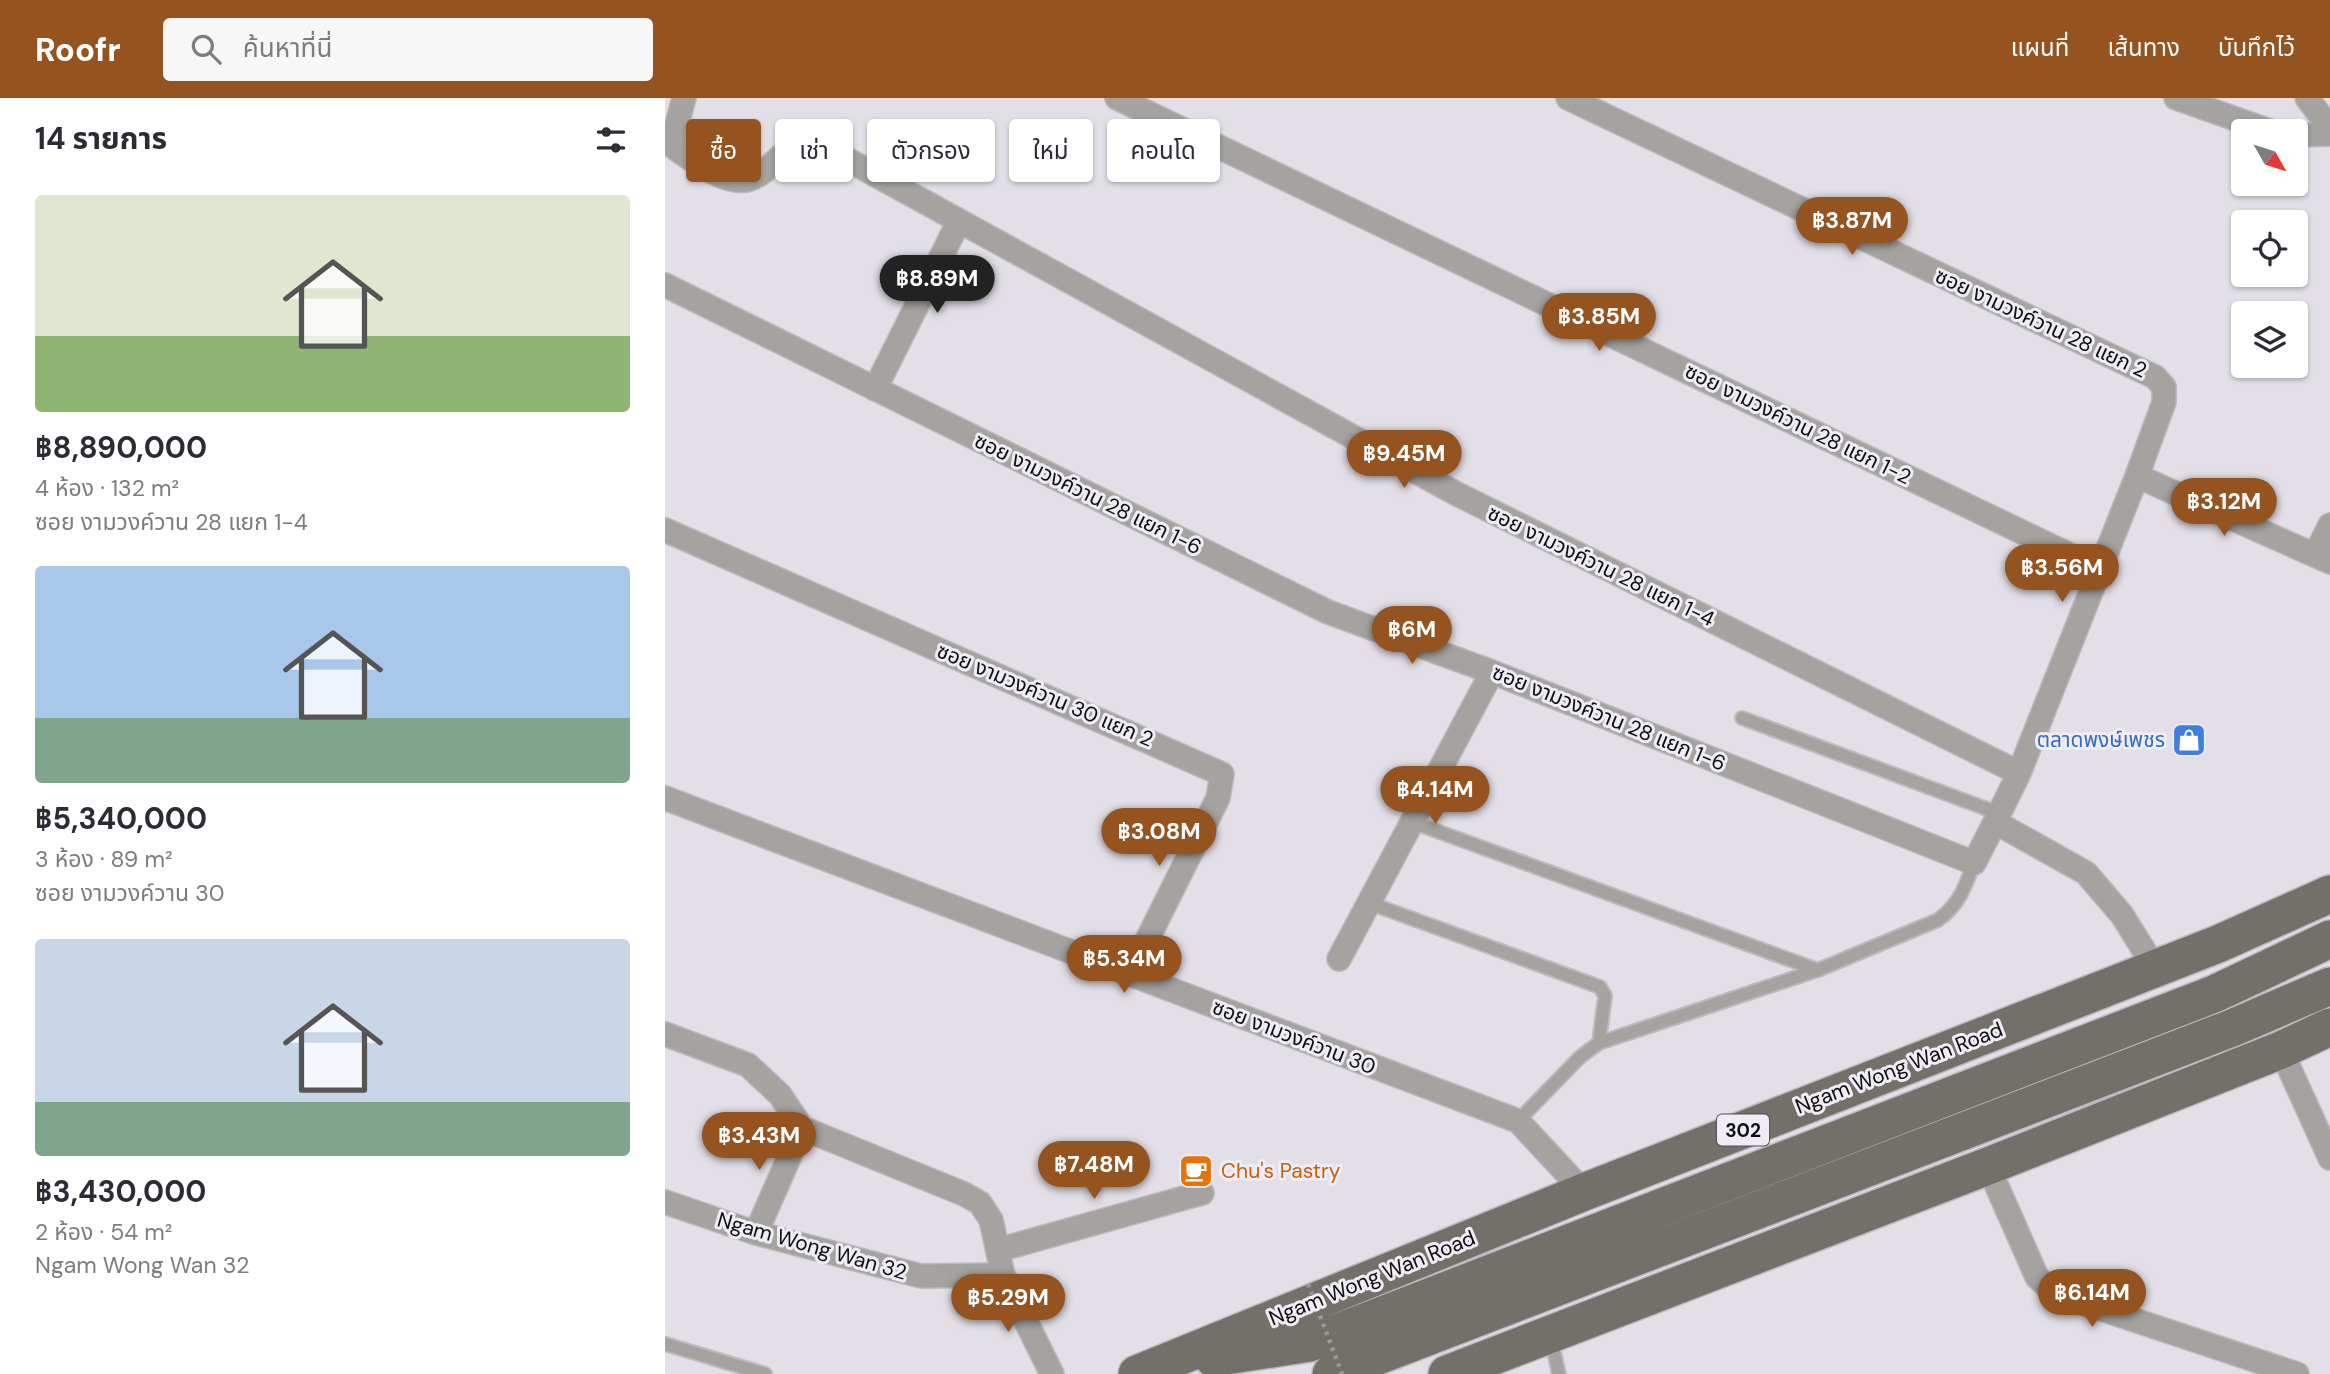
<!DOCTYPE html>
<html lang="th">
<head>
<meta charset="utf-8">
<style>
	:root { --surface:#fff; --page:#f7f7f7; --text:#2b2b33; --muted:#7c7c81; --accent:#94531f }
	body { margin:0; font-family:"DM Sans","Noto Sans Thai",sans-serif; background:var(--page); color:var(--text); height:100vh; display:flex; flex-direction:column; font-size:26px; white-space:nowrap }
	* { box-sizing:border-box; margin:0 }
	p { font-size:23px; color:var(--muted) }
	.icon { flex:none; width:38px; height:38px; fill:none; stroke:currentColor; stroke-width:2; stroke-linecap:round; stroke-linejoin:round }
	.map { position:relative; flex:1; overflow:hidden }
	.side { display:flex; flex-direction:column; background:var(--surface); width:665px }
	.side>* { flex:none }
	.top-card { position:absolute; left:21px; top:21px; width:665px; height:63px; display:flex; gap:14px }
	.needle { width:46px; rotate:129deg }
	.buttons { position:absolute; left:1566px; top:21px; display:grid; gap:14px }
	.buttons a { display:grid; place-items:center; width:77px; height:77px; border-radius:7px; background:var(--surface); box-shadow:0 2px 5px #0004; font-size:35px }
	.price { position:absolute; translate:-50% -60px; padding:0 16px; border-radius:24px; background:var(--accent); color:#fff; font-size:23px; line-height:46px; filter:drop-shadow(0 2px 4px #0008) }
	.price::after { content:''; position:absolute; left:50%; top:42px; width:21px; height:16px; margin-left:-10px; background:inherit; clip-path:polygon(0 0,100% 0,50% 100%) }
	.price.selected { background:#222; color:#fff }
	ul { padding:0; list-style:none }
	li { display:grid; align-content:center; gap:14px; height:371px; padding:0 35px }
	li span { display:grid; place-items:center; height:217px; border-radius:7px; color:#555 }
	li>.icon { margin-inline-start:auto }
	span .icon { width:126px; height:126px; fill:#fffc; stroke-width:1 }
	li b { font-size:30px }
	h2 { display:flex; justify-content:space-between; align-items:center; height:84px; padding:0 35px; font-size:30px }
	.tag { padding:0 24px; border-radius:7px; background:var(--surface); box-shadow:0 2px 5px #0004; font-size:24px; line-height:63px }
	.tag.selected { background:var(--accent); color:#fff }
	header { display:flex; align-items:center; gap:42px; box-sizing:border-box; height:98px; padding:0 35px; background:var(--accent); color:#fff }
	header strong { font-size:33px }
	nav { display:flex; gap:38px; margin-inline-start:auto; font-size:24px }
	.search { width:490px; height:63px; background:var(--page); display:flex; align-items:center; gap:18px; box-sizing:border-box; padding:0 24px; border-radius:7px; color:var(--muted); font-size:26px }
	main { display:flex; flex:1; min-height:0 }
	.map>svg:first-child { display:block }
	.lines { fill:none; stroke-linecap:round; stroke-linejoin:round }
	.lane-casing { stroke:#bcb9c0; stroke-width:16 }
	.street-casing { stroke:#bcb9c0; stroke-width:26 }
	.primary-casing { stroke:#bcb9c0; stroke-width:40 }
	.lane { stroke:#a5a3a0; stroke-width:12 }
	.street { stroke:#a5a3a0; stroke-width:23 }
	.primary { stroke:#736f69; stroke-width:37 }
	.path-bridge { stroke:#9a989e; stroke-width:4.5; stroke-dasharray:3.5 5; stroke-linecap:butt }
	.labels { text-anchor:middle; dominant-baseline:central; stroke-width:6; stroke-linejoin:round; paint-order:stroke }
	.shield { fill:#efecf5; stroke:#525155; stroke-width:2 }
	.shield-label { font-size:19px; font-weight:bold; fill:#0f0e11 }
	.street-label { font-size:21px; fill:#0f0e11; stroke:#efecf5 }
	.shop-label { font-size:21px; fill:#366cbe; stroke:#efecf5; text-anchor:end }
	.food-label { font-size:21px; fill:#c56008; stroke:#efecf5; text-anchor:start }
</style>
</head>
<body>
<header>
<strong>Roofr</strong>
<div class="search"><svg class="icon" aria-label="search" viewBox="0 0 24 24"><circle cx="10" cy="10" r="6"/><path d="M15 15l6 6"/></svg>ค้นหาที่นี่</div>
<nav><a>แผนที่</a><a>เส้นทาง</a><a>บันทึกไว้</a></nav>
</header>
<main>
<section class="side">
<h2>14 รายการ<svg class="icon" aria-label="filters" viewBox="0 0 24 24"><path d="M4 7h16M4 17h16"/><circle cx="9" cy="7" r="2"/><circle cx="15" cy="17" r="2"/></svg></h2>
<ul>
<li><span style="background:linear-gradient(#dfe7d0 65%,#8fb573 0)"><svg class="icon" aria-label="home" viewBox="0 0 24 24"><path d="M3 11l9-7 9 7M6 9v11h12V9"/></svg></span><div><b>฿8,890,000</b><p>4 ห้อง · 132 m²</p><p>ซอย งามวงค์วาน 28 แยก 1-4</p></div></li>
<li><span style="background:linear-gradient(#a9c7e8 70%,#7fa58c 0)"><svg class="icon" aria-label="home" viewBox="0 0 24 24"><path d="M3 11l9-7 9 7M6 9v11h12V9"/></svg></span><div><b>฿5,340,000</b><p>3 ห้อง · 89 m²</p><p>ซอย งามวงค์วาน 30</p></div></li>
<li><span style="background:linear-gradient(#c9d6e8 75%,#7fa58c 0)"><svg class="icon" aria-label="home" viewBox="0 0 24 24"><path d="M3 11l9-7 9 7M6 9v11h12V9"/></svg></span><div><b>฿3,430,000</b><p>2 ห้อง · 54 m²</p><p>Ngam Wong Wan 32</p></div></li>
</ul>
</section>
<div class="map">
<svg width="1665" height="1276" viewBox="0 0 1665 1276">
	<rect width="100%" height="100%" fill="#e2dfe7"/>
	<g class="lines">
		<g class="lane-casing">
			<path id="lane" d="M1077,620L1333,715
				M747,724L1153,872
				M704,805L935,889L940,898L934,945
				M853,1023L915,959L934,945L1153,872L1273,822C1294,807 1300,789 1309,765
				M886,1241L894,1276
				M0,1246L100,1276"/>
		</g>
		<g class="street-casing">
			<path id="street" d="M19,0L9,38L10,50C28,63 63,89 85,81C97,77 107,66 116,58
				M452,0L1434,471
				M903,0L1490,279L1499,289V304L1472,378L1354,675L1330,724
				M1511,0L1605,33
				M1642,0L1665,30
				M1631,37L1665,36
				M156,47L792,396L1354,675
				M0,187L663,514L827,574L1309,765L1330,724L1421,775L1457,817L1490,870
				M210,291L294,123
				M1472,378L1665,464
				M0,432L557,676L553,700L465,876
				M1650,457L1665,427
				M0,700L853,1023L919,1094
				M674,861L827,574
				M0,936L83,967L115,997L137,1030L299,1096L315,1105L326,1122L338,1177L387,1276
				M1616,952L1665,1060
				M1323,1068L1372,1179L1385,1191L1403,1200L1632,1276
				M0,1104L91,1135L256,1178L338,1177
				M91,1135L137,1030
				M333,1152L537,1095"/>
		</g>
		<g class="primary-casing">
			<path id="primary" d="M548,1260L645,1245L1549,896L1665,841
				M472,1276L919,1094L1553,846L1665,796
				M666,1276L1567,930L1665,888
				M782,1276L1323,1068L1616,952L1665,929"/>
		</g>
		<use href="#lane" class="lane"/>
		<use href="#street" class="street"/>
		<use href="#primary" class="primary"/>
		<path class="path-bridge" d="M643,1186L677,1276"/>
	</g>
	<defs>
		<g id="shop-square" transform="scale(1.75)"><rect x="-9" y="-9" width="18" height="18" rx="4" fill="#3f7fe0" stroke="#efecf5"/><path d="M-5-2.5h2.3a2.7 3.5 0 0 1 5.4 0H5L5.5 6h-11ZM-1.5-2.5h3a1.5 2.3 0 0 0-3 0Z" fill="#fff"/></g>
		<g id="cafe-square" transform="scale(1.75)"><rect x="-9" y="-9" width="18" height="18" rx="4" fill="#e8710a" stroke="#efecf5"/><path d="M-5.5-4.5H6V0H3Q3 3.5 0 3.5H-2.5Q-5.5 3.5-5.5 0ZM3-3.2v2h1.7v-2ZM-6 4.5H4V6H-6Z" fill="#fff"/></g>
	</defs>
	<g fill-rule="evenodd">
		<use href="#shop-square" x="1524" y="642"/>
		<use href="#cafe-square" x="531" y="1073"/>
	</g>
	<g class="labels">
		<rect class="shield" x="1052" y="1016.5" width="52" height="31" rx="5"/>
		<g class="shield-label">
			<text x="1078" y="1032">302</text>
		</g>
		<g class="street-label">
			<text transform="translate(1376 225) rotate(25)">ซอย งามวงค์วาน 28 แยก 2</text>
			<text transform="translate(1133 326) rotate(26)">ซอย งามวงค์วาน 28 แยก 1-2</text>
			<text transform="translate(423 396) rotate(26)">ซอย งามวงค์วาน 28 แยก 1-6</text>
			<text transform="translate(936 468) rotate(26)">ซอย งามวงค์วาน 28 แยก 1-4</text>
			<text transform="translate(380 597) rotate(23)">ซอย งามวงค์วาน 30 แยก 2</text>
			<text transform="translate(944 620) rotate(22)">ซอย งามวงค์วาน 28 แยก 1-6</text>
			<text transform="translate(629 939) rotate(21)">ซอย งามวงค์วาน 30</text>
			<text transform="translate(1234 970) rotate(-21)">Ngam Wong Wan Road</text>
			<text transform="translate(147 1148) rotate(16)">Ngam Wong Wan 32</text>
			<text transform="translate(707 1180) rotate(-22)">Ngam Wong Wan Road</text>
		</g>
		<g class="shop-label">
			<text x="1500" y="642">ตลาดพงษ์เพชร</text>
		</g>
		<g class="food-label">
			<text x="556" y="1073">Chu's Pastry</text>
		</g>
	</g>
</svg>
<div class="buttons">
<a><svg class="needle" viewBox="-14 -14 28 28"><path d="M0-13l5 13h-10z" fill="#e53935"/><path d="M0 13l5-13h-10z" fill="#7c7c81"/></svg></a>
<a><svg class="icon" aria-label="locate" viewBox="0 0 24 24"><circle cx="12" cy="12" r="6"/><path d="M12 2v4M12 18v4M2 12h4M18 12h4"/></svg></a>
<a><svg class="icon" aria-label="layers" viewBox="0 0 24 24"><path d="M12 4l9 5-9 5-9-5zM3 14l9 5 9-5"/></svg></a>
</div>
<b class="price" style="left:1187px;top:159px">฿3.87M</b>
<b class="price selected" style="left:272px;top:217px">฿8.89M</b>
<b class="price" style="left:934px;top:255px">฿3.85M</b>
<b class="price" style="left:739px;top:392px">฿9.45M</b>
<b class="price" style="left:1559px;top:440px">฿3.12M</b>
<b class="price" style="left:1397px;top:506px">฿3.56M</b>
<b class="price" style="left:747px;top:568px">฿6M</b>
<b class="price" style="left:770px;top:728px">฿4.14M</b>
<b class="price" style="left:494px;top:770px">฿3.08M</b>
<b class="price" style="left:459px;top:897px">฿5.34M</b>
<b class="price" style="left:94px;top:1074px">฿3.43M</b>
<b class="price" style="left:429px;top:1103px">฿7.48M</b>
<b class="price" style="left:1427px;top:1231px">฿6.14M</b>
<b class="price" style="left:343px;top:1236px">฿5.29M</b>
<div class="top-card">
<a class="tag selected">ซื้อ</a>
<a class="tag">เช่า</a>
<a class="tag">ตัวกรอง</a>
<a class="tag">ใหม่</a>
<a class="tag">คอนโด</a>
</div>
</div>
</main>
</body>
</html>
